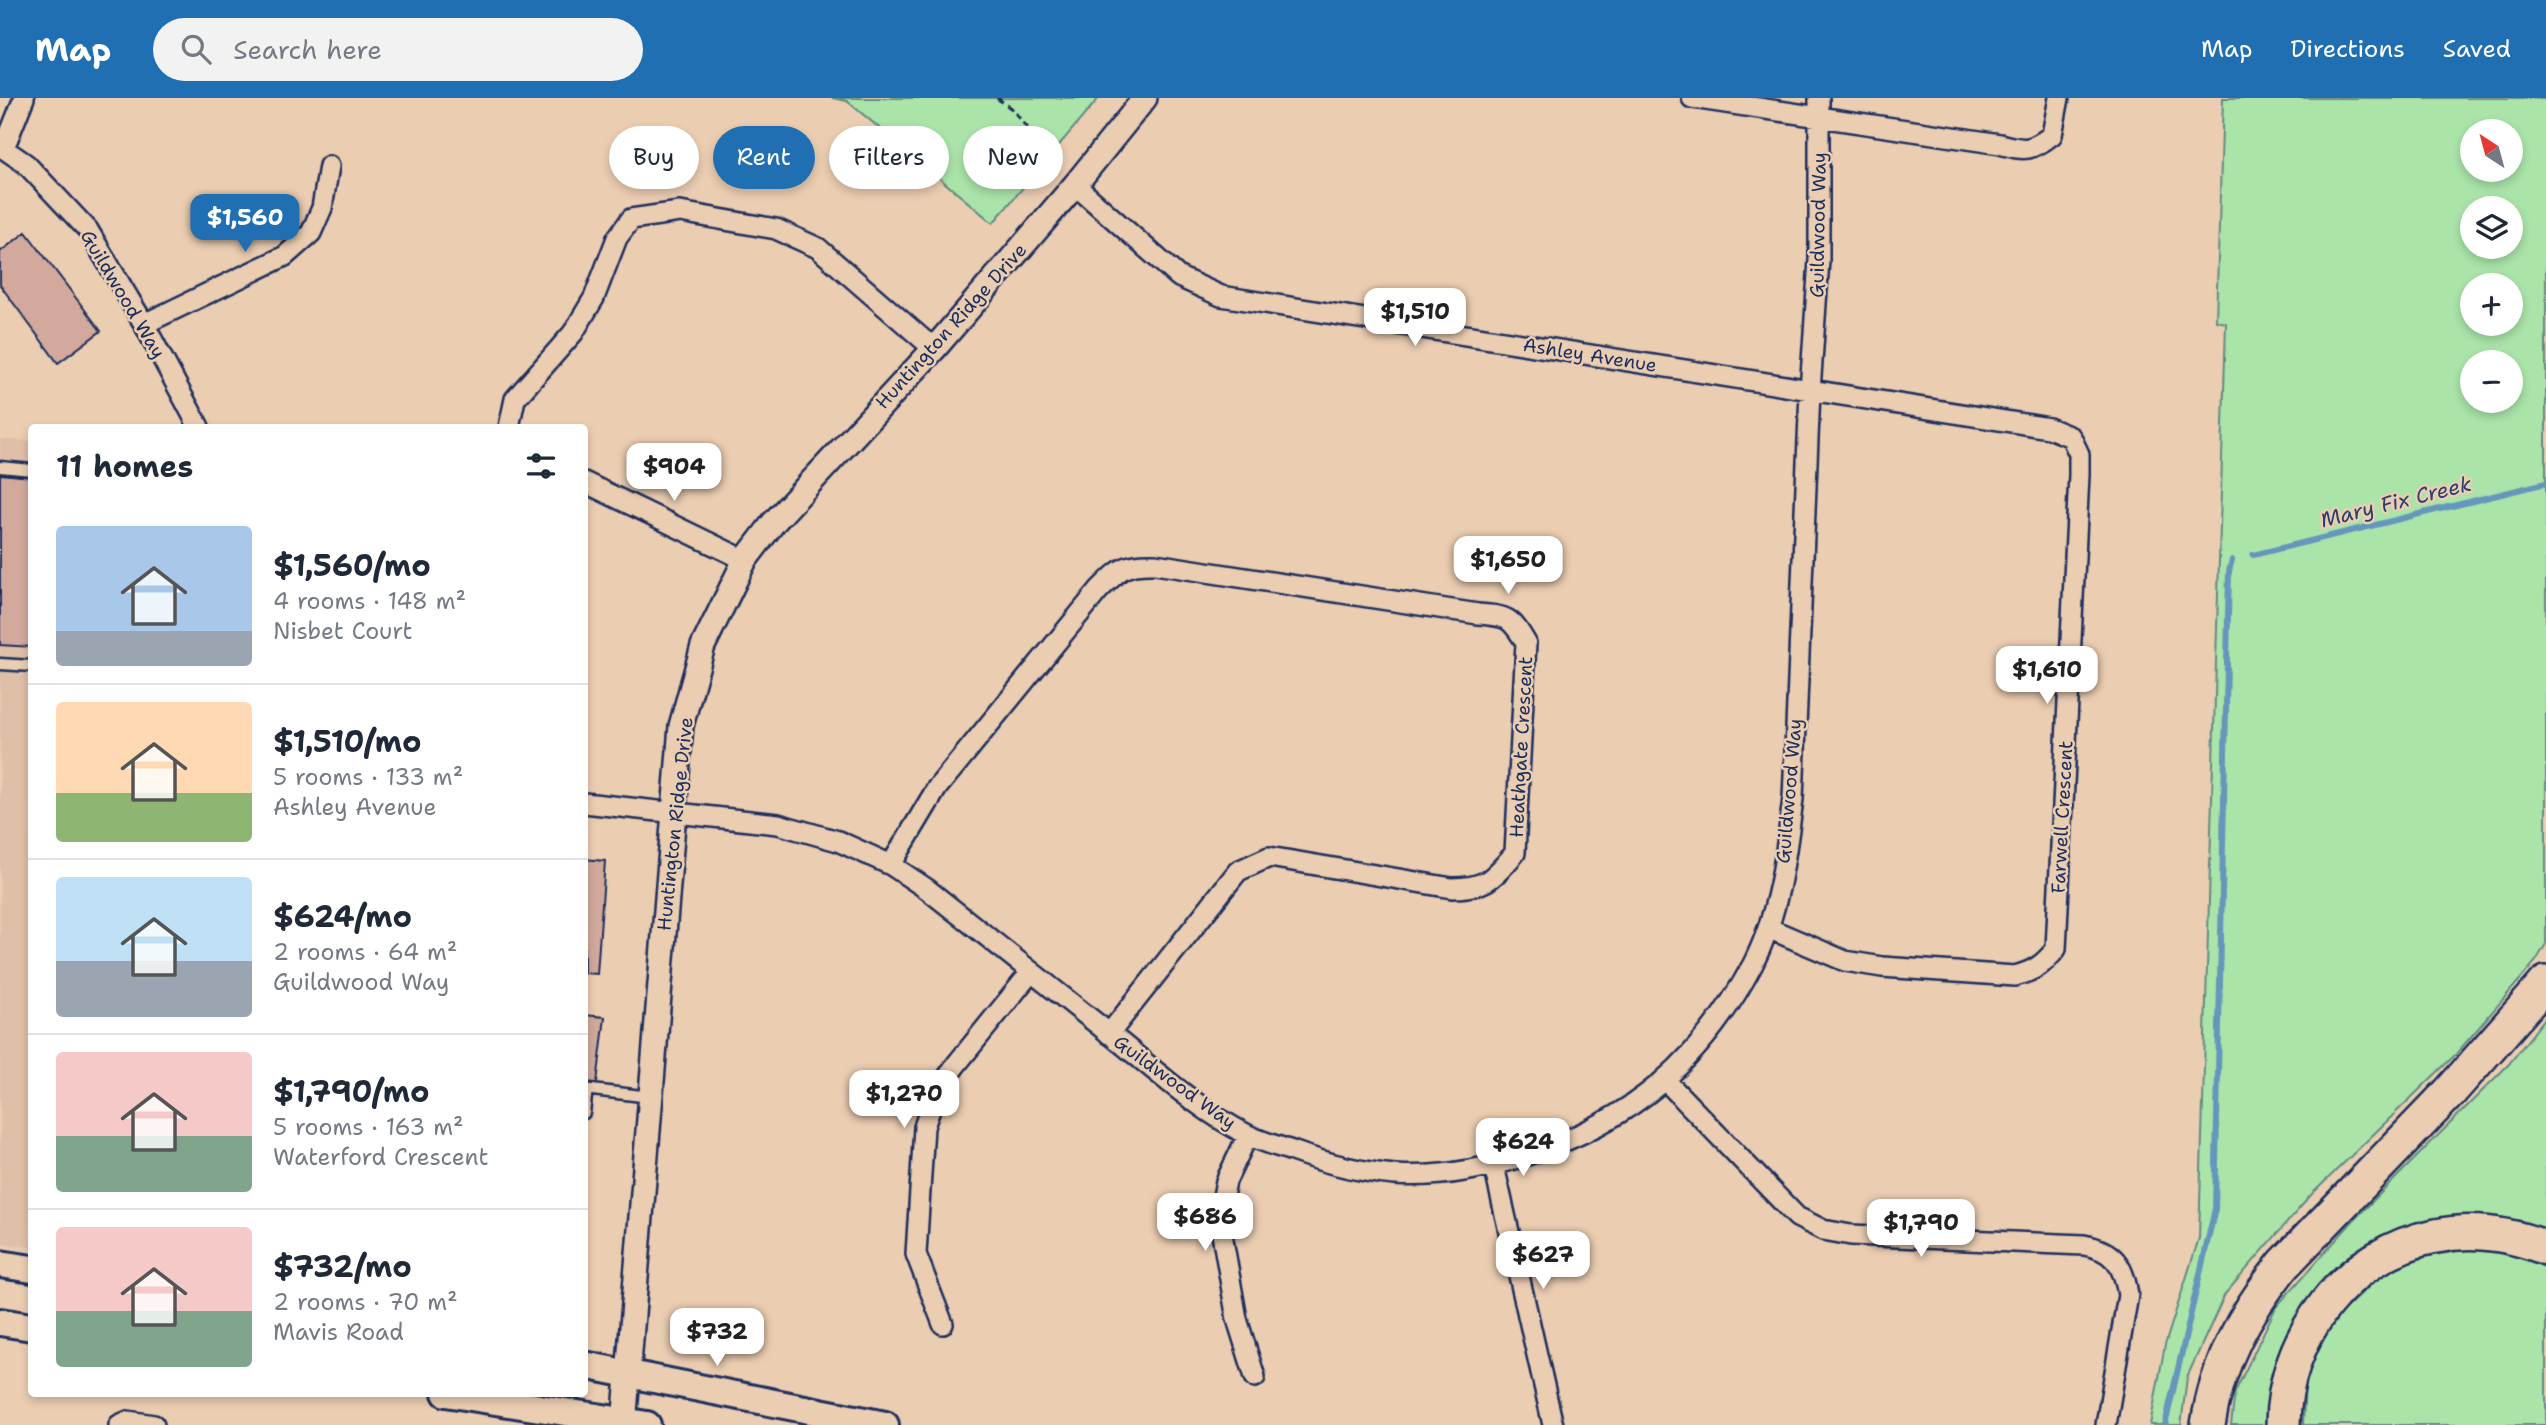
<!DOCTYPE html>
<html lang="en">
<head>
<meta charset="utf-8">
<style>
	:root { --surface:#fff; --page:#f2f2f3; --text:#1f2937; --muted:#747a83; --line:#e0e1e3; --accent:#1f6fb2 }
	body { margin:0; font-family:"Shantell Sans",sans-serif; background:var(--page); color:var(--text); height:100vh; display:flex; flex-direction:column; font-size:26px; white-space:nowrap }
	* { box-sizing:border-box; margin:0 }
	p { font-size:23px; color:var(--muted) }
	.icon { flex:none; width:38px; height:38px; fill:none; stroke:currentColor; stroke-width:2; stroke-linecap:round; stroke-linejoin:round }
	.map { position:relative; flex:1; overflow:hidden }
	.drawer { position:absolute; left:28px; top:326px; width:560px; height:973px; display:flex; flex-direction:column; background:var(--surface); border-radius:7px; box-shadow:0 4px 10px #0003 }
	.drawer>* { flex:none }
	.top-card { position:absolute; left:609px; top:28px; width:665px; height:63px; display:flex; gap:14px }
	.needle { width:46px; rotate:324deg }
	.buttons { position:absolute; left:2460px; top:21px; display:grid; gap:14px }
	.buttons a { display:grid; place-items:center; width:63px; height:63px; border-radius:50%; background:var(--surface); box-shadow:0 4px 10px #0003; font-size:35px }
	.price { position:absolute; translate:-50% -60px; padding:0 16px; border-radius:14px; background:#fff; color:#222; font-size:23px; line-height:46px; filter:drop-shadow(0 2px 4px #0008) }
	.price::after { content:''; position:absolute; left:50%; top:42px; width:21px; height:16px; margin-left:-10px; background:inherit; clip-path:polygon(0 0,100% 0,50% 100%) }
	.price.selected { background:var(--accent); color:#fff }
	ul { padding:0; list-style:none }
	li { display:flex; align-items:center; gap:21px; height:175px; padding:0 28px }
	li+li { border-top:2px solid var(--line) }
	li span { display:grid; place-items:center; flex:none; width:196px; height:140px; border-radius:7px; color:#555 }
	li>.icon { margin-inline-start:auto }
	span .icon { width:84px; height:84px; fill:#fffc; stroke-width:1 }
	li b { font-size:30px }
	h2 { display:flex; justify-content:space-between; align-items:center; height:84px; padding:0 28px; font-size:30px }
	.chip { padding:0 24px; border-radius:32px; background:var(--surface); box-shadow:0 4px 10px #0003; font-size:24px; line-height:63px }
	.chip.selected { background:var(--accent); color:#fff }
	header { display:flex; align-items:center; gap:42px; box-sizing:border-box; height:98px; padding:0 35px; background:var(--accent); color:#fff }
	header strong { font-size:33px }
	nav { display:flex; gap:38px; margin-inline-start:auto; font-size:24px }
	.search { width:490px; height:63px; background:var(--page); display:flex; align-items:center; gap:18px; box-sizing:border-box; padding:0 24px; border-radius:38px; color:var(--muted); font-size:26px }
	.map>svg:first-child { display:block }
	.built { fill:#e0bfa9 }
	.green { fill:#aae4a9; stroke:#628a84; stroke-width:2; fill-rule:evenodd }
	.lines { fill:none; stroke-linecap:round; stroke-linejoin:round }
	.stream { stroke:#6596bb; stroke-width:6 }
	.building { fill:#d2a99c; stroke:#1b2f5e; stroke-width:2 }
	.service-casing { stroke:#1b2f5e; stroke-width:15 }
	.minor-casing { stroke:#1b2f5e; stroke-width:24 }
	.tertiary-casing { stroke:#1b2f5e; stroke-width:28 }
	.secondary-casing { stroke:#1b2f5e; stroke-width:32 }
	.motorway-casing { stroke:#1b2f5e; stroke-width:38 }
	.path { stroke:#1b2f5e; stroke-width:3.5; stroke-dasharray:7 5; stroke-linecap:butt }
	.service { stroke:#ebcdb1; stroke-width:10 }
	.minor { stroke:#ebcdb1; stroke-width:19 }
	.tertiary { stroke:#ebcdb1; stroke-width:23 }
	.secondary { stroke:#ebcdb1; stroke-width:26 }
	.motorway { stroke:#ebcdb1; stroke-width:33 }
	.labels { text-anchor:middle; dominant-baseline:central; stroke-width:5; stroke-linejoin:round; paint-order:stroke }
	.street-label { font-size:19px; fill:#1b2f5e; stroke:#ebcdb1 }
	.water-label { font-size:21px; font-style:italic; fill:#27406e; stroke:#ebcdb1 }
</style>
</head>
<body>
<header>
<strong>Map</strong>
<div class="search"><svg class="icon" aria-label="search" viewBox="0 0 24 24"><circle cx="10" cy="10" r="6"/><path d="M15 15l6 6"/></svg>Search here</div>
<nav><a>Map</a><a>Directions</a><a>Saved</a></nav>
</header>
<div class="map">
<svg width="2546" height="1327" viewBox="0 0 2546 1327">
	<rect width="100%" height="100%" fill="#ebcdb1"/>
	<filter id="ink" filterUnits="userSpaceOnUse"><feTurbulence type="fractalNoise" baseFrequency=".0143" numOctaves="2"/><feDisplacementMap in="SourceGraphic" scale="14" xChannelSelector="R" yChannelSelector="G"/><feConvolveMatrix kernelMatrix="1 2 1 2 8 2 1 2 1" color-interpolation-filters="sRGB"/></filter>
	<g filter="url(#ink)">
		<path class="built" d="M0,341L32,343L31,1149L0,1145Z"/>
		<path class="green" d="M832,0H1099L993,125L847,3Z
			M2223,0H2546V846L2536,863L2456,956L2311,1097L2225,1196L2187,1279L2181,1327H2150L2165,1247L2199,1140L2226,225L2216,223ZM2511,33V72H2473V33ZM2511,110V149H2473V110ZM2473,187H2511V226H2473ZM2511,264V303H2473V264Z
			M2546,919V1138L2374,1150L2273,1327H2231L2235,1294L2276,1209L2353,1123L2509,966Z
			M2470,1151L2521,1157L2546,1170V1327H2303L2305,1283L2329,1226L2380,1178L2417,1160Z"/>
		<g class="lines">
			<path class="stream" d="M2253,457L2546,385
				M2165,1327L2215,1111L2229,473L2232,462"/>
		</g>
		<path class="building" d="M26,134L101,233L58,265L0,187V154Z
			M0,376L32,379V549L0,547Z
			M584,761L605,763L597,876L584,875Z
			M584,917L605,919L597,985L584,984Z"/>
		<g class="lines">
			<g class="service-casing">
				<path id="service" d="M0,369L32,372
					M0,566L32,568
					M584,991L650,999
					M584,1015L587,991"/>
			</g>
			<g class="minor-casing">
				<path id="minor" d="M1692,0L2000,46C2026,53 2031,53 2052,37L2059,0
					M0,48L26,66L88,132L144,226L199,329
					M4,50L24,0
					M1075,87L1179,179L1221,198L2049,330L2071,339L2079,356V377L2056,851C2043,867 2034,873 2015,878L1882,869L1845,863L1768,830
					M144,226L285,158L311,135L322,110L329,68
					M509,329L515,301L573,235L594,200L617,140L631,121L680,114L776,131L818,150L934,251
					M584,384L745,462
					M584,705L778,726L838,743L891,767L927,791C991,842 1055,893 1120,944C1159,976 1203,1015 1248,1037C1262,1044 1278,1048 1292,1053C1325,1065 1360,1074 1395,1077C1439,1080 1485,1071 1527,1057C1632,1023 1701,964 1753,866C1779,815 1786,757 1793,701L1810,293L1819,162V0
					M891,767L937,690L1099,492C1120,471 1124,465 1155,466L1478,516C1507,518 1511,519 1526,545L1515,755C1493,780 1487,790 1452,790L1269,759L1238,773L1109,936
					M1665,982L1797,1119L1823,1132L1851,1137L2084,1147C2114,1152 2124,1168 2128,1197L2106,1327
					M1248,1037L1226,1083L1219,1119L1237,1221L1255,1279
					M1494,1068L1553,1327
					M943,1226L916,1156L924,1029L934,999L955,968L1031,874
					M119,1327L128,1323L154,1327"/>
			</g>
			<g class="tertiary-casing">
				<path id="tertiary" d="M624,1327L681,628L703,548L745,462L774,424L934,251L1075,87L1145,0"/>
			</g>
			<g class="secondary-casing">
				<path id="secondary" d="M0,1166L32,1171
					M0,1224L32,1229
					M584,1267L885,1327
					M446,1295L647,1327"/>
			</g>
			<g class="motorway-casing">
				<path id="motorway" d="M2208,1327C2217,1265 2245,1214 2284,1166L2449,995L2546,885
					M2283,1327C2283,1239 2347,1154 2436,1138C2474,1130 2510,1136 2546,1150"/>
			</g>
			<path class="path" d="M997,0L1011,10L1030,33"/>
			<use href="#service" class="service"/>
			<use href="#minor" class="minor"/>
			<use href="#tertiary" class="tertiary"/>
			<use href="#secondary" class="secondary"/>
			<use href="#motorway" class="motorway"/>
		</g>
	</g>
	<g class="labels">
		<g class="street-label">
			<text transform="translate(1818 127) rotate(-89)">Guildwood Way</text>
			<text transform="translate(123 196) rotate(59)">Guildwood Way</text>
			<text transform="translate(951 228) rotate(-48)">Huntington Ridge Drive</text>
			<text transform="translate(1590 257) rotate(9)">Ashley Avenue</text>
			<text transform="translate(1521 649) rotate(-87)">Heathgate Crescent</text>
			<text transform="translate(1789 693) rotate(-85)">Guildwood Way</text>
			<text transform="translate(2062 719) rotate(-87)">Farwell Crescent</text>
			<text transform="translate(675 726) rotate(-84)">Huntington Ridge Drive</text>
			<text transform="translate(1175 984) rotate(36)">Guildwood Way</text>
		</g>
		<g class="water-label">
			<text transform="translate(2396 404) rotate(-14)">Mary Fix Creek</text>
		</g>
	</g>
</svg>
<div class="buttons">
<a><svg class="needle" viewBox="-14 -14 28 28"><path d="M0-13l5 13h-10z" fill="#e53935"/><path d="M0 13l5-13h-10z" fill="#747a83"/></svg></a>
<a><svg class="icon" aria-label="layers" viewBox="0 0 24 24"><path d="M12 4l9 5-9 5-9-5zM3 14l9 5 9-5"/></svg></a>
<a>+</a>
<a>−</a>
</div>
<b class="price selected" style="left:245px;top:156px">$1,560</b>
<b class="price" style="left:1415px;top:250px">$1,510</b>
<b class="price" style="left:674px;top:405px">$904</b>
<b class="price" style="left:1508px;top:498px">$1,650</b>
<b class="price" style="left:2047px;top:608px">$1,610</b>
<b class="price" style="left:904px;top:1032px">$1,270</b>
<b class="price" style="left:1523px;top:1080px">$624</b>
<b class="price" style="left:1205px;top:1155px">$686</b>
<b class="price" style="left:1921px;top:1161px">$1,790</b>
<b class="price" style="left:1543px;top:1193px">$627</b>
<b class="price" style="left:717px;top:1270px">$732</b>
<div class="top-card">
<a class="chip">Buy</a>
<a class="chip selected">Rent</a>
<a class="chip">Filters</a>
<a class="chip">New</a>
</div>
<section class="drawer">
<h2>11 homes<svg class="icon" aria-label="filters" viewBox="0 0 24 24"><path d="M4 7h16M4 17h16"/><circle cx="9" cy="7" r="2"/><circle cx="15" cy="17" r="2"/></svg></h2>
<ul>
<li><span style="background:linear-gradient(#a9c7e8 75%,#9aa5b1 0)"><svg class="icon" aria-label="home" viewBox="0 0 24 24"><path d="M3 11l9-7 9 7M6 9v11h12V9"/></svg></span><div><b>$1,560/mo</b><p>4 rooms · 148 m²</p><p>Nisbet Court</p></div></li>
<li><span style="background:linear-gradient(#ffd9b3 65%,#8fb573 0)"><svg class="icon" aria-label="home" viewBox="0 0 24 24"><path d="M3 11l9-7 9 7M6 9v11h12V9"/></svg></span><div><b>$1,510/mo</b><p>5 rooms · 133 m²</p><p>Ashley Avenue</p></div></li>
<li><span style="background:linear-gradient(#bfe0f5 60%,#9aa5b1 0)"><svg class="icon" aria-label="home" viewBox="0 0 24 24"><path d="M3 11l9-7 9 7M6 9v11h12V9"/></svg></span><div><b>$624/mo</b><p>2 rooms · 64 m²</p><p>Guildwood Way</p></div></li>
<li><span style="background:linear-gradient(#f6c9c9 60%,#7fa58c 0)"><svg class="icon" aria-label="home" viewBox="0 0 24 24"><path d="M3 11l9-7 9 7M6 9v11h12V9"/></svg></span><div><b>$1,790/mo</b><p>5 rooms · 163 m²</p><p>Waterford Crescent</p></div></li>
<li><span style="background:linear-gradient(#f6c9c9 60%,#7fa58c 0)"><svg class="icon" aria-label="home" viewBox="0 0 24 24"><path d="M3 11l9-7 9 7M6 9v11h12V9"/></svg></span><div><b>$732/mo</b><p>2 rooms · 70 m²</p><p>Mavis Road</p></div></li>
</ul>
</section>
</div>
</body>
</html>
